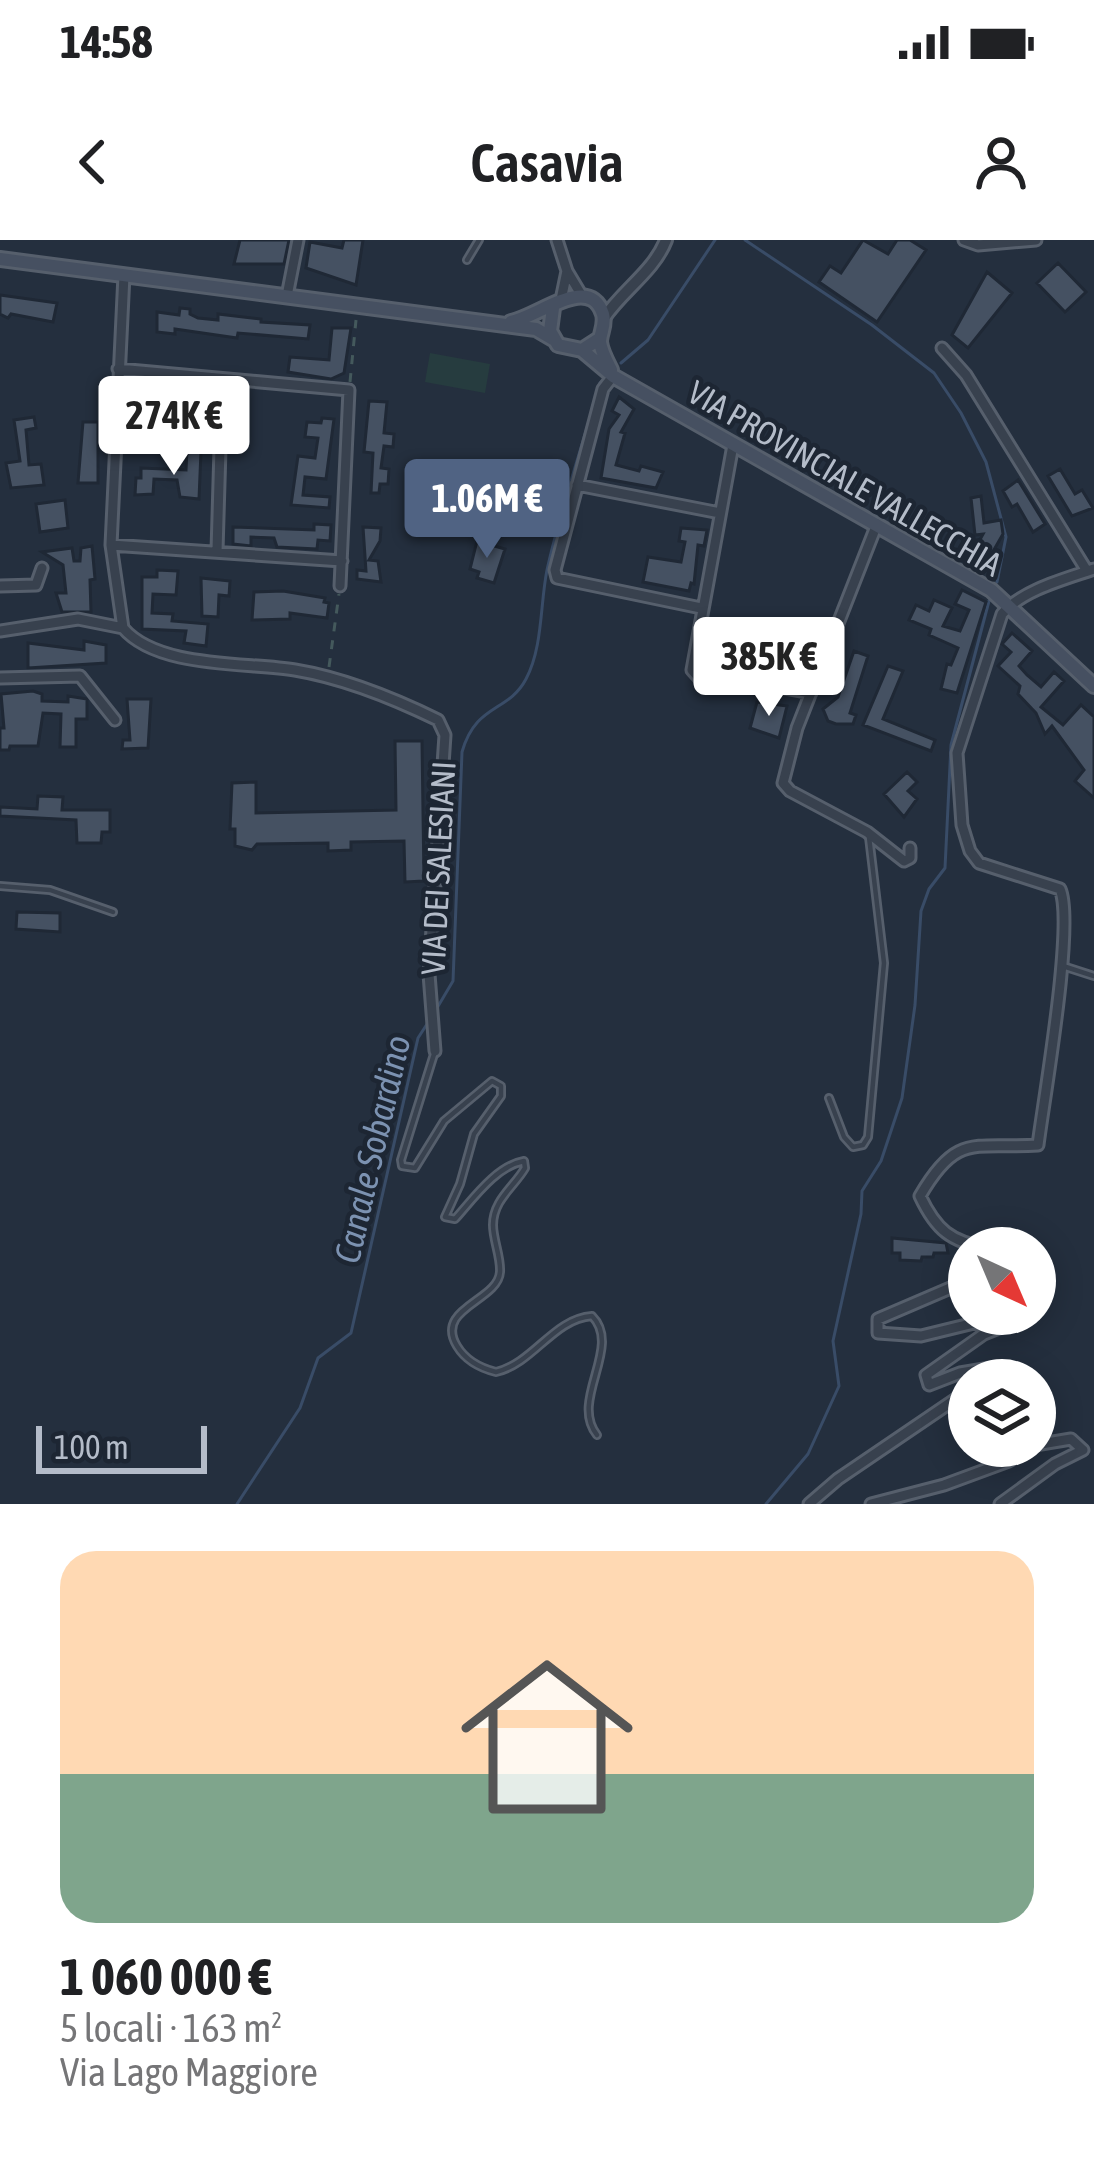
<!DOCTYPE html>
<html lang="it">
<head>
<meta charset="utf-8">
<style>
	:root { --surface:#fff; --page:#f6f6f6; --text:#202124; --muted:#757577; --line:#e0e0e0; --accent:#506383 }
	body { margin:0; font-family:"Asap Condensed",sans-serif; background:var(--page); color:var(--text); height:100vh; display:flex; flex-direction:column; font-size:45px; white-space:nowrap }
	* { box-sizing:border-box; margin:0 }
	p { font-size:39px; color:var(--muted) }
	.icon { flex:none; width:66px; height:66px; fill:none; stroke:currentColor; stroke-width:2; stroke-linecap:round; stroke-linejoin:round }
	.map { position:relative; height:1264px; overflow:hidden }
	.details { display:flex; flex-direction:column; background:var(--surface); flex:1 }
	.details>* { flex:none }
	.needle { width:78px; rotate:136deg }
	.tools { position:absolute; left:948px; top:987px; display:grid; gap:24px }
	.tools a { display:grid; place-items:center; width:108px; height:108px; border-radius:50%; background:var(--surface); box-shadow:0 6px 30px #0003; font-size:60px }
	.scale { position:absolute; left:36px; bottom:30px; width:171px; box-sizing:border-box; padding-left:12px; border:6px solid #b4bcc9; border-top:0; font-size:33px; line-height:42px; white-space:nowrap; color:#b4bcc9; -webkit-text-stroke:9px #1d2633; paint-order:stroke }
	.price { position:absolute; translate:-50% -102px; padding:0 27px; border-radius:12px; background:#fff; color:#222; font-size:39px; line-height:78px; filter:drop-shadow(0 3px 6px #0008) }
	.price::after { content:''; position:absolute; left:50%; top:72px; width:36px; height:27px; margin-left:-18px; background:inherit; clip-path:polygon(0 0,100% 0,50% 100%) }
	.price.on { background:var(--accent); color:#fff }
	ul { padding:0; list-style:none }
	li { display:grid; align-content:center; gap:24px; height:636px; padding:0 60px }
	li+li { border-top:3px solid var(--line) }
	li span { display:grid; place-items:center; height:372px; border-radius:36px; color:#555 }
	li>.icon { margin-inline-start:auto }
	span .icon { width:216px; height:216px; fill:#fffc; stroke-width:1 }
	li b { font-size:51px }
	.status { display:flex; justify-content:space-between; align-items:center; height:84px; padding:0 60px; background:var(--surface); direction:ltr }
	.status svg { height:33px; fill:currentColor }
	header { display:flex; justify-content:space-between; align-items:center; height:156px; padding:0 60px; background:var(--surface); font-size:54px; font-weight:600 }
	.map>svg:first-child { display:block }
	.green { fill:#263c3f }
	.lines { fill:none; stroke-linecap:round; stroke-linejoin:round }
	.stream { stroke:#394c67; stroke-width:3 }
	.building { fill:#455162; stroke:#1f2835; stroke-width:3 }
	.service-casing { stroke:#565f6c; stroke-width:10 }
	.minor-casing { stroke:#565f6c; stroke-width:15 }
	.tertiary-casing { stroke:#565f6c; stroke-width:16 }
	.secondary-casing { stroke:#565f6c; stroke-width:18 }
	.path { stroke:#44595c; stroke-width:3; stroke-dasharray:9 9; stroke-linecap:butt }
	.service { stroke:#38414e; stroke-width:4.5 }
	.minor { stroke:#38414e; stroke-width:9 }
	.tertiary { stroke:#38414e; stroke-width:10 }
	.secondary { stroke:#465061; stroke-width:12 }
	.labels { text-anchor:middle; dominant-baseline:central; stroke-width:9; stroke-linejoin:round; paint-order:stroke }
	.street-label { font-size:33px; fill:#b4bcc9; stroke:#1d2633 }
	.water-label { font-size:36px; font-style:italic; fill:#7c92b1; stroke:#1d2633 }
</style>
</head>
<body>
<div class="status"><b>14:58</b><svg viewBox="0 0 49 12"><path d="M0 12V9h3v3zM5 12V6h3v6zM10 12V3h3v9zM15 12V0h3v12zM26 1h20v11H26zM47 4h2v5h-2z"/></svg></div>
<header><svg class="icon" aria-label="back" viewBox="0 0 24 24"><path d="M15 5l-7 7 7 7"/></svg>Casavia<svg class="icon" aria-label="person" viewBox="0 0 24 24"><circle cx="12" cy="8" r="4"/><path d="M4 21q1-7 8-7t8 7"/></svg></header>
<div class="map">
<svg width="1094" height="1264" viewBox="0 0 1094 1264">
	<rect width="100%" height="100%" fill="#242f3e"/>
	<path class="green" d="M430,113L490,124L485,153L425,142Z"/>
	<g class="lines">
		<path class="stream" d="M745,0L872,85L934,133L961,173L986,222L1006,297L997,342
			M621,123L648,100L715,0
			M437,768L453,741L462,512C476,463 508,473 526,439C543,407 540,364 547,330C561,267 583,205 600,143L605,138
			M237,1264L300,1168L318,1118L351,1093L418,798L429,781
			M766,1264L808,1214L839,1146L833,1101L861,974L862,951L881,921L902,858L915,765L921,671L929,649L945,628L951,505L989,361"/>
	</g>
	<path class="building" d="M240,0H289L284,24H234Z
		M344,0H363L356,45L306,28L310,2L342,8Z
		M863,0L888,14L897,0H910L926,10L877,82L819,42L830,26L841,33Z
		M1058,23L1086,52L1065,72L1037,43Z
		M987,32L1012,53L968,108L952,95Z
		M0,55L57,63L53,82L11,74L8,78L0,74Z
		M180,68L190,69V74L198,78L218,80V74L261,79V82L310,85L308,99L238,93L237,98L175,89V94L157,92V72L179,75Z
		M332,88H351L344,133L331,139L288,132L290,117L329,120Z
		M619,157L634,169L621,192L625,193L616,225L639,231L641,226L663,232L656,248L601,238L609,189L619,175L612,171Z
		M369,161L387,162L384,193L394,194L393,207L384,206L381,228L389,229L388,244H380L379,253H371L373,213L364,212Z
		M34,177L36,188L26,190L29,225L41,224L44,245L11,248L6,223L20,221L14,180Z
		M322,178L334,179L326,239L305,237L303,255L330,257L329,268L291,265L298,216L315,218L318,198L305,197L307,182L321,183Z
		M83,182H98V243H78Z
		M187,210L201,211L199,259L180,257L177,240L154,239L153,254L135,255L136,238H141V228L186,230Z
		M1060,229L1075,254L1082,250L1093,268L1072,276L1048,236Z
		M1018,240L1045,284L1033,292L1017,264L1012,267L1003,251Z
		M981,256L984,283L1001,280L1003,294L987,322L972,314L983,294L975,295L971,258Z
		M65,260L68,288L40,292L36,264Z
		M314,284L331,285L330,301L318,300L317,309L277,307L274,298L251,297V306L233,304V287L314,290Z
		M363,287L381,288L380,301L369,320L378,321L381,342L357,339V330L366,331Z
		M681,288L707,290L704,306L698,305L694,344L691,343L689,351L643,342L648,317L681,322L685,302L679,301Z
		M477,301L505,309L494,343L477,338L479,332L470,329Z
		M92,306L95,339L90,340L91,372H62L56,353H66L63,325L42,312L72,308L74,321H80L81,308Z
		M157,330L178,331L176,355L153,354L152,373L173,374L172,381L208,384L206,406L184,403L186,391L142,389V337H157Z
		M201,338L230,341L229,356L219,355L218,377L202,376Z
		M962,350L986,362L957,453L941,449L947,424L951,425L958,408L929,395L931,389L909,380L916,365L929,371L934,360L952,368L943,386L960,391L969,370L955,364Z
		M283,351L325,358L324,362L329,363L327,378L290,373V379L252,380L254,352Z
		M1012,393L1032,411L1019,426L1027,435L1041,447L1054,432L1064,441L1041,467L1063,485L1081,465L1094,477V558L1075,541L1084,530L1052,486L1045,494L1036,473L1018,454L1020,446L998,426L1011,412L1002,404Z
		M84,401L106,405V423L28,428V403L84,410Z
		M854,411L868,416L850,473L856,475L853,484H836L828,481L823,469L838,457Z
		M888,426L903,431L883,479L935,500L931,511L863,485Z
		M33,451L42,454V461L68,462V456L87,459V479H76V507H60L61,474L43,473L38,506H10L9,510H0V488H4L1,454Z
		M127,459H151L148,508L122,509L123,500H130Z
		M757,462L787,466L779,498L750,488Z
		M395,501H422L424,641L405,642L404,601L351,602V610L328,611V603L257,604L252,610L235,606V589H230L232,543L256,542V573L396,570Z
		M907,532L917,542L908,551L917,559L904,577L884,554Z
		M38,556L63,557L62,570H110V592H102L101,603H77L76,580L0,576V567L37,569Z
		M17,672L60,673V692L16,689Z
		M892,998L946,1003L948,1013H934L933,1017H922L921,1021L900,1020V1013H892Z"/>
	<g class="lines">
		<g class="service-casing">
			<path id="service" d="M467,20L479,0
				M0,646L50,650L113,672
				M1066,727L1094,736
				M435,811L401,920L402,926L415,928L444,881L492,841L501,846V856L474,894L460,944L445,977L455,979C473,959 496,926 524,921L525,928C514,947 493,960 493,985C493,1000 501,1017 500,1032C498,1061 434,1068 457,1106C466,1121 480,1128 496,1132C534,1123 553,1079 592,1076C623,1107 569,1160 597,1195
				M829,858L844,897L853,907L863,905L868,897L884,723L869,597"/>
		</g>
		<g class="minor-casing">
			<path id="minor" d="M557,0L567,31L582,56
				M964,0L978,5L1036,0
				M124,35L111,305L123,388C158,429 248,422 295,430C343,438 395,459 438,480L445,495L429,734L435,811
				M287,56L298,0
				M561,60L567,31
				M942,108L966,135L1087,331
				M118,129L349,150L340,346
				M613,136L603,149L555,330L557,338L701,368
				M733,205L692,430L700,439L730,438L811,453
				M577,245L720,273
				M877,284L797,488L783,543L790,551L867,592L904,621L910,618V608
				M111,305L342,321
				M217,311L222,140
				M0,346L36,345L42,328
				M0,391L78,379L123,388
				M0,438L80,436L115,480
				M987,1008C951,1002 936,990 920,956C957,892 974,909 1038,905C1044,858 1075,683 1060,649L979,623L970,611L962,585L957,513L1002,374C1022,350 1065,339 1094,329
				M969,1040L878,1079V1093L921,1096L1011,1074
				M989,1140L999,1135L996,1127L960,1133L929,1145L926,1135L984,1094L1009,1084L1011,1074
				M809,1264L838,1239L969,1150
				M871,1264L944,1245L1009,1221L1033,1206
				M1000,1264L1055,1224L1083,1210L1071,1199L1035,1205"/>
		</g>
		<g class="tertiary-casing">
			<path id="tertiary" d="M604,78C623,50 654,31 666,0"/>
		</g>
		<g class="secondary-casing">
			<path id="secondary" d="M0,19L536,89L553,99
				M553,68L550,91L558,105L582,110L599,99
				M511,82C540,76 589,33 603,74C606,85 600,93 600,102C601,111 607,122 611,130
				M582,110L613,136L991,350L1094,446"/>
		</g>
		<path class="path" d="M350,142L356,80
			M329,427L339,354"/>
		<use href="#service" class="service"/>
		<use href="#minor" class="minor"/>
		<use href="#tertiary" class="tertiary"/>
		<use href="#secondary" class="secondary"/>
	</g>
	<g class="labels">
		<g class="street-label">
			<text transform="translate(845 238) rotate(30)">VIA PROVINCIALE VALLECCHIA</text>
			<text transform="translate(438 628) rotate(-87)">VIA DEI SALESIANI</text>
		</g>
		<g class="water-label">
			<text transform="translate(372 909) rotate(-77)">Canale Sobardino</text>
		</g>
	</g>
</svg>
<div class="tools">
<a><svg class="needle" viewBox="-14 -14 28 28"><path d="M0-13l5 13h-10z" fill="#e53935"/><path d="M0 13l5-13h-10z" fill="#757577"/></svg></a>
<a><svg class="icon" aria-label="layers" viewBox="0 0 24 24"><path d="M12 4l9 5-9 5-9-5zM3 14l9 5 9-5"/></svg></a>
</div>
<div class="scale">100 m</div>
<b class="price" style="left:174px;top:238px">274K €</b>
<b class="price on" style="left:487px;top:321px">1.06M €</b>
<b class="price" style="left:769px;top:479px">385K €</b>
</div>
<section class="details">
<ul>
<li><span style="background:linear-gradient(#ffd9b3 60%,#7fa58c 0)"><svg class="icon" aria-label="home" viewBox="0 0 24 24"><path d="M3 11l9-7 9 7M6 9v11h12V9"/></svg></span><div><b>1 060 000 €</b><p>5 locali · 163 m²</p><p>Via Lago Maggiore</p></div></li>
</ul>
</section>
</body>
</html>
